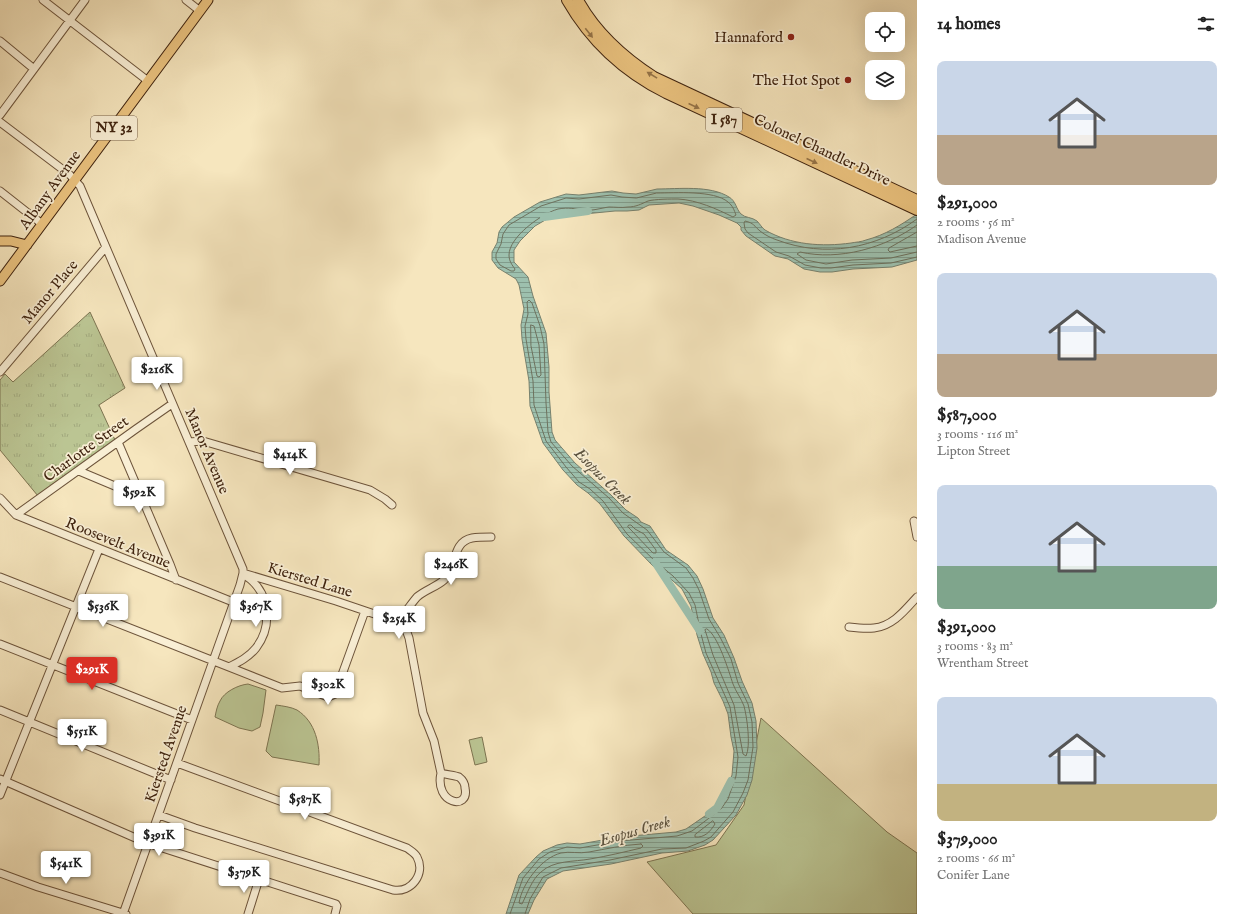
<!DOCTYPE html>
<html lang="en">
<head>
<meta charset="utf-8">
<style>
	:root { --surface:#fff; --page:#f6f6f6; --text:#222; --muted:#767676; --accent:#d93025 }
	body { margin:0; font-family:"IM FELL English",serif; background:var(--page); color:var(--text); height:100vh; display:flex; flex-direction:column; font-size:15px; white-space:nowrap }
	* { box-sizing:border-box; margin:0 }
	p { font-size:13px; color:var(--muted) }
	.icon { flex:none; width:22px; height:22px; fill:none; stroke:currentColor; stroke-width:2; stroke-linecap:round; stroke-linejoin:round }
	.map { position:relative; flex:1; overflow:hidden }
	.drawer { display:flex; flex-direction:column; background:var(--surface); width:320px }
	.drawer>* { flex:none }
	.buttons { position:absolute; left:865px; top:12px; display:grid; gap:8px }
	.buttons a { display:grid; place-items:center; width:40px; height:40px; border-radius:8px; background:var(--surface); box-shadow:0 4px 16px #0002; font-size:20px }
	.price { position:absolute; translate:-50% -34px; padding:0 9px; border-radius:4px; background:#fff; color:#222; font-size:13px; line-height:26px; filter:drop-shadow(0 1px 2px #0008) }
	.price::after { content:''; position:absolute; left:50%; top:24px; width:12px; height:9px; margin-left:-6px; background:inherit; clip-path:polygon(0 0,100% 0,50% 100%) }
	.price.on { background:var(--accent); color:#fff }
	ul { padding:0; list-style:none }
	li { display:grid; align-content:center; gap:8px; height:212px; padding:0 20px }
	li span { display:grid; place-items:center; height:124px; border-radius:8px; color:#555 }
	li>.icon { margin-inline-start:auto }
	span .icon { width:72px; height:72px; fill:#fffc; stroke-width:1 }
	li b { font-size:17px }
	h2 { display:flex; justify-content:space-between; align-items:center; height:48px; padding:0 20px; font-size:17px }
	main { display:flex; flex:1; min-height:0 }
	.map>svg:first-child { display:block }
	.green { fill:#bbc593; stroke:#7d7451 }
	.park { fill:url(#park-tufts); stroke:#7d7451 }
	.water { fill:url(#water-rules); stroke:#77816e }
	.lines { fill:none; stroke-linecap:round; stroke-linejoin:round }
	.shore { stroke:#6e725e; stroke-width:1 }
	.river { stroke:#9dc0ae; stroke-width:8 }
	.minor-casing { stroke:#6d543b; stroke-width:9 }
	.major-casing { stroke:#3f230f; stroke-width:11 }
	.highway-casing { stroke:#3f230f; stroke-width:12 }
	.minor { stroke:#f9efd5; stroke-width:7 }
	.major { stroke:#ebc37f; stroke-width:9 }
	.highway { stroke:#ebc37f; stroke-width:10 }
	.oneway { fill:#957347 }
	.poi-dot { fill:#8f2418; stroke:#f9efd5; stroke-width:1.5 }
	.labels { text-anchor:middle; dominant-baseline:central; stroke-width:3.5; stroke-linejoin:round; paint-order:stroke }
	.shield { fill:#f9efd5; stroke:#77604a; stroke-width:1 }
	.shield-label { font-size:14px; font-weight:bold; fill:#3f230f }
	.poi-label { font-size:15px; fill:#3f230f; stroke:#f9efd5; text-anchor:end }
	.street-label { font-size:15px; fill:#3f230f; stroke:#f9efd5 }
	.water-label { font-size:16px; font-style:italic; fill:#5b523f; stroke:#f9efd5 }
</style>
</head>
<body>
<main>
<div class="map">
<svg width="917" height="914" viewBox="0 0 917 914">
	<defs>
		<pattern id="park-tufts" width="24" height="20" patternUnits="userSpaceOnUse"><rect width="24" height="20" fill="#bbc593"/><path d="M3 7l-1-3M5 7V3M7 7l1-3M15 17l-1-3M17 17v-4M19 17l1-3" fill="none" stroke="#a2a97e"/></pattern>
		<pattern id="water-rules" width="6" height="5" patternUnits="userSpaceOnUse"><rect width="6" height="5" fill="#9dc0ae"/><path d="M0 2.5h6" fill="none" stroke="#819c8c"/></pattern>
	</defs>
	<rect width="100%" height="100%" fill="#f6e6be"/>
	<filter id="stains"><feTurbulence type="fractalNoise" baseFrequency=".005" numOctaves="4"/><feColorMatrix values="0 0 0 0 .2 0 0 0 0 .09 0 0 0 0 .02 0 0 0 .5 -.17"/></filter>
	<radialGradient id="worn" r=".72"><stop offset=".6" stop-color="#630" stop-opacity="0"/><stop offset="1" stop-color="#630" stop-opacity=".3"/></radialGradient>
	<path class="green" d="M248,684L266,690L263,713L260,727L252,731L239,728L215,717C216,712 217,706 220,701C224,692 238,685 248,684Z
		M276,705C283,706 291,707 297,710C316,722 320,745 319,765L272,757L266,751Z
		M761,718L887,832L917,853V914H693L647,862L716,845L744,805Z
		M482,737L487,762L475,765L469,740Z"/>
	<path class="park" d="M90,312L125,388L99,405L115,440L38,496L0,450V380L5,374L13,382Z"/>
	<path class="water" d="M657,189C678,189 710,185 729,197C736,201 736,209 741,214C745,218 752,217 757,221C760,224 762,228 765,230C791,245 822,247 851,243C856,242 861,242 866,240C885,235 901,225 917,214V260L892,267L853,269L832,272H820L804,269L788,259L775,256L746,236L741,230V227L737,223L719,215L693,206L679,203L649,205L639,210L627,211H615L584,214L575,212H565L557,214L547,219L535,226L520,241L514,250V262L528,277L533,296L546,333L549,367V392L552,432L555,440L575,463L611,495L626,510L638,518L641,522L650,526L666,550L688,565L697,576L703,589L713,618L724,635L734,658L742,681L752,703L756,721L757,748L752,780L747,795L736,815L713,840L705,845L688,851L662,853L611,864L563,871L547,879L534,900L528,914H506L519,875L536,857L543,851L557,845L567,843L580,844L620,837L676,832L686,829L718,807L724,797L732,775L734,751L731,737L728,714L723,701L714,683L711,672L703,654L697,635L691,606L682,589L663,572L653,566L624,536L600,504L588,493L577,485L563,470L543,443L530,406L529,381L522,339L521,325L524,309L519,285L516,279L498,268L492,260V252L497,243L499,232L502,227L514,217L540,202L566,194L579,195L612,191L623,193L636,194Z"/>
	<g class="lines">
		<path class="shore" d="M657,193C675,193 714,190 728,202C733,206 734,210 736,215L733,217C717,209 697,200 678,199C671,199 655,199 648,201C641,204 636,207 628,207C621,208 615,207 609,207C601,208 593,211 585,210C575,209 569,207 558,209C541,214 509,237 509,255C509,261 512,265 515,269L514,271H511L500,265L496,259V254L501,244L503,234L509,225L541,206L566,198L579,199L611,195L622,197L636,198Z
			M917,219C876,249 825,258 777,240C771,238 765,235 760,231C754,226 754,223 745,221L744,223L745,229L748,233L776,252L789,256L805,265L821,268H831L853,265L891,263L917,257
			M917,225C885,248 839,261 800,252L797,254L806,260L826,264L852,260L891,258L917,252
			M917,232L889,248L888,250L890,252L917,246
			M531,325L534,326L539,345L541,375L539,377L537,376L531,346Z
			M629,525H631L635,529L644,534L656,550V553H653L631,530L628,527Z
			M707,629C718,635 729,672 733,684C736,692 741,698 744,706C747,717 751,746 746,756L743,754L734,705L713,655L706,633L705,630Z
			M713,821L715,824C710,832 704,838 695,837V835Z
			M641,844L643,846L641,848C624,852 608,856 590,859C574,862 554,860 541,872C532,879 527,894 522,904L519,903C522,884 541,858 561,853C570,851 579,854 589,852C606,849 623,845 641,844Z
			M510,914L523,878L539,859L550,852L567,847L580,848L620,841L677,836L692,831L721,809L728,799L736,776L738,757L730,707L706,653L701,634L695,605L689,593L673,576L656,562L627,534L603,501L590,489L579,482L566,467L546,441L534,405L533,381L526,339L525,326L528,314L527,302L529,300L532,303L540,326L544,344L546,403L548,432L551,442L572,466L609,498L623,513L647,530L664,552L686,568L693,578L699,590L709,619L720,637L731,659L738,683L748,704L752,722L753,747L748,780L743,793L733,812L711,837L704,841L686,848L662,849L610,860L561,868L543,877L530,899L525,914"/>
		<path class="river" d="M544,217L588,211
			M655,562L700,631
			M709,814L717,808L731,781"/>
		<g class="minor-casing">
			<path id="minor" d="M43,0L148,81
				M186,0L200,11
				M0,41L34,69
				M0,115L85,0
				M0,122L70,175L80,186L243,569V573L240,585L123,914
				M0,191L42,224
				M0,372L105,248
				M118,442L170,564L176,580
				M189,442L203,441L370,490L385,499L392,505
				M79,471L141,497
				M0,498L16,515L233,602
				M16,515L136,429L172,404
				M914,521L917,537
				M243,573L336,601L401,623L405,627L409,638L423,713L434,741L441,773C447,775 454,775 459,777C463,780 465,784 465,788C470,811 434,804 441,773
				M0,577L229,667C239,662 249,657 256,648C273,626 270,592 246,576
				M397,621C405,614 410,605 417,597C425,590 436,587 444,580C457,569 451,542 472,538C478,537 485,537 491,537
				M849,627C857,628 866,629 874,628C893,626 905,610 917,597
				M0,644L192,720
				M229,667L282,688L300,686L328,697L335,694L365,611
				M0,710L171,780
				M0,779L147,843L336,904L337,906L335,914
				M0,795L99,549
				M159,815L195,828L393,890C411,893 426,874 417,857C415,853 411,851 407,848L177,763
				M0,873L38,887L126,914
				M248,914L259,879"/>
		</g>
		<g class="major-casing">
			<path id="major" d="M0,241H11L27,245
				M0,281L208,0"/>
		</g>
		<g class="highway-casing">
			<path id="highway" d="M567,0C591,42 624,72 666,93L917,210
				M578,0C596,33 623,57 654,77L917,200"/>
		</g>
		<use href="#minor" class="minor"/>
		<use href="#major" class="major"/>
		<use href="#highway" class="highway"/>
	</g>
	<defs><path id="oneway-solid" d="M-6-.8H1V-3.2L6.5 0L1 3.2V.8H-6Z"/></defs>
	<g class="oneway">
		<use href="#oneway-solid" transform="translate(589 33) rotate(52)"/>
		<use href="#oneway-solid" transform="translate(652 75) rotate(-149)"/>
		<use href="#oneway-solid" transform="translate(694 106) rotate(25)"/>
		<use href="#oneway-solid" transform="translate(812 161) rotate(25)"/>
	</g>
	<g class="poi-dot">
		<circle cx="791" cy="37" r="4"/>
		<circle cx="848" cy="80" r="4"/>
	</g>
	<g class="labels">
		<g class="shield">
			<rect x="706" y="108" width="36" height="24" rx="3"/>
			<rect x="91" y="116" width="46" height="24" rx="3"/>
		</g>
		<g class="shield-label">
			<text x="724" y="120">I 587</text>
			<text x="114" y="128">NY 32</text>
		</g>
		<g class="poi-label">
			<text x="783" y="37">Hannaford</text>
			<text x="840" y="80">The Hot Spot</text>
		</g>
		<g class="street-label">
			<text transform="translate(822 150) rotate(25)">Colonel Chandler Drive</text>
			<text transform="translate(50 190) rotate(-54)">Albany Avenue</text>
			<text transform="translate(50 292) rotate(-50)">Manor Place</text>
			<text transform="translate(86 449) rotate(-36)">Charlotte Street</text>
			<text transform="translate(207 451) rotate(67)">Manor Avenue</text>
			<text transform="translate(118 543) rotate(22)">Roosevelt Avenue</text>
			<text transform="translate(310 580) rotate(17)">Kiersted Lane</text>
			<text transform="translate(166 754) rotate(-71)">Kiersted Avenue</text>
		</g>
		<g class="water-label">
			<text transform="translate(602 477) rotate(45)">Esopus Creek</text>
			<text transform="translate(635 832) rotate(-16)">Esopus Creek</text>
		</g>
	</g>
	<rect width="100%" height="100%" filter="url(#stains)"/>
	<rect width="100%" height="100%" fill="url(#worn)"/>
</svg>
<div class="buttons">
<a><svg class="icon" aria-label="locate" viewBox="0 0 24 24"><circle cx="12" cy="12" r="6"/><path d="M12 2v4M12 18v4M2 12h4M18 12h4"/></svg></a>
<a><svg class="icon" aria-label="layers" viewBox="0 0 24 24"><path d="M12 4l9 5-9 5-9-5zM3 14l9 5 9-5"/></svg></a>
</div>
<b class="price" style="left:157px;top:391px">$216K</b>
<b class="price" style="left:290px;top:476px">$414K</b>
<b class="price" style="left:139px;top:514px">$592K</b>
<b class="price" style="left:451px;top:586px">$246K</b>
<b class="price" style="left:103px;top:628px">$536K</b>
<b class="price" style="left:256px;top:628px">$367K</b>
<b class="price" style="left:399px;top:640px">$254K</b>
<b class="price on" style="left:92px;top:691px">$291K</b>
<b class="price" style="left:328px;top:706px">$302K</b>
<b class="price" style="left:82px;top:753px">$551K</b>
<b class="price" style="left:305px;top:821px">$587K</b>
<b class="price" style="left:159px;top:857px">$391K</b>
<b class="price" style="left:66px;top:885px">$541K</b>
<b class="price" style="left:244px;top:894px">$379K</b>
</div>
<section class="drawer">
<h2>14 homes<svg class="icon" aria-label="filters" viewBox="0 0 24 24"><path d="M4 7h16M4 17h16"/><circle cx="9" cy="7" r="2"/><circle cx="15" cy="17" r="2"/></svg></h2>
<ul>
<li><span style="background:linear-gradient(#c9d6e8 60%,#b9a48a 0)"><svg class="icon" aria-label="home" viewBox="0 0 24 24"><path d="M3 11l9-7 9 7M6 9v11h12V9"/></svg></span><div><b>$291,000</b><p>2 rooms · 56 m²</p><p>Madison Avenue</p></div></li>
<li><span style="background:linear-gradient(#c9d6e8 65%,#b9a48a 0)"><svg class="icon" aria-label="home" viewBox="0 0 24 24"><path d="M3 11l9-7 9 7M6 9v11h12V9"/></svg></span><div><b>$587,000</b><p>3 rooms · 116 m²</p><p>Lipton Street</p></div></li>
<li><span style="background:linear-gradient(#c9d6e8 65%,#7fa58c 0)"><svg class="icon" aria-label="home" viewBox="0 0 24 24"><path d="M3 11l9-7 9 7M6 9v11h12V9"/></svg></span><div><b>$391,000</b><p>3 rooms · 83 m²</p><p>Wrentham Street</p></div></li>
<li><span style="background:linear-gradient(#c9d6e8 70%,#c2b280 0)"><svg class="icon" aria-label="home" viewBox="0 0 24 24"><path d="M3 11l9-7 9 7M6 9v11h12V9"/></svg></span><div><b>$379,000</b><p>2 rooms · 66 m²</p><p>Conifer Lane</p></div></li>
</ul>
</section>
</main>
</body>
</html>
